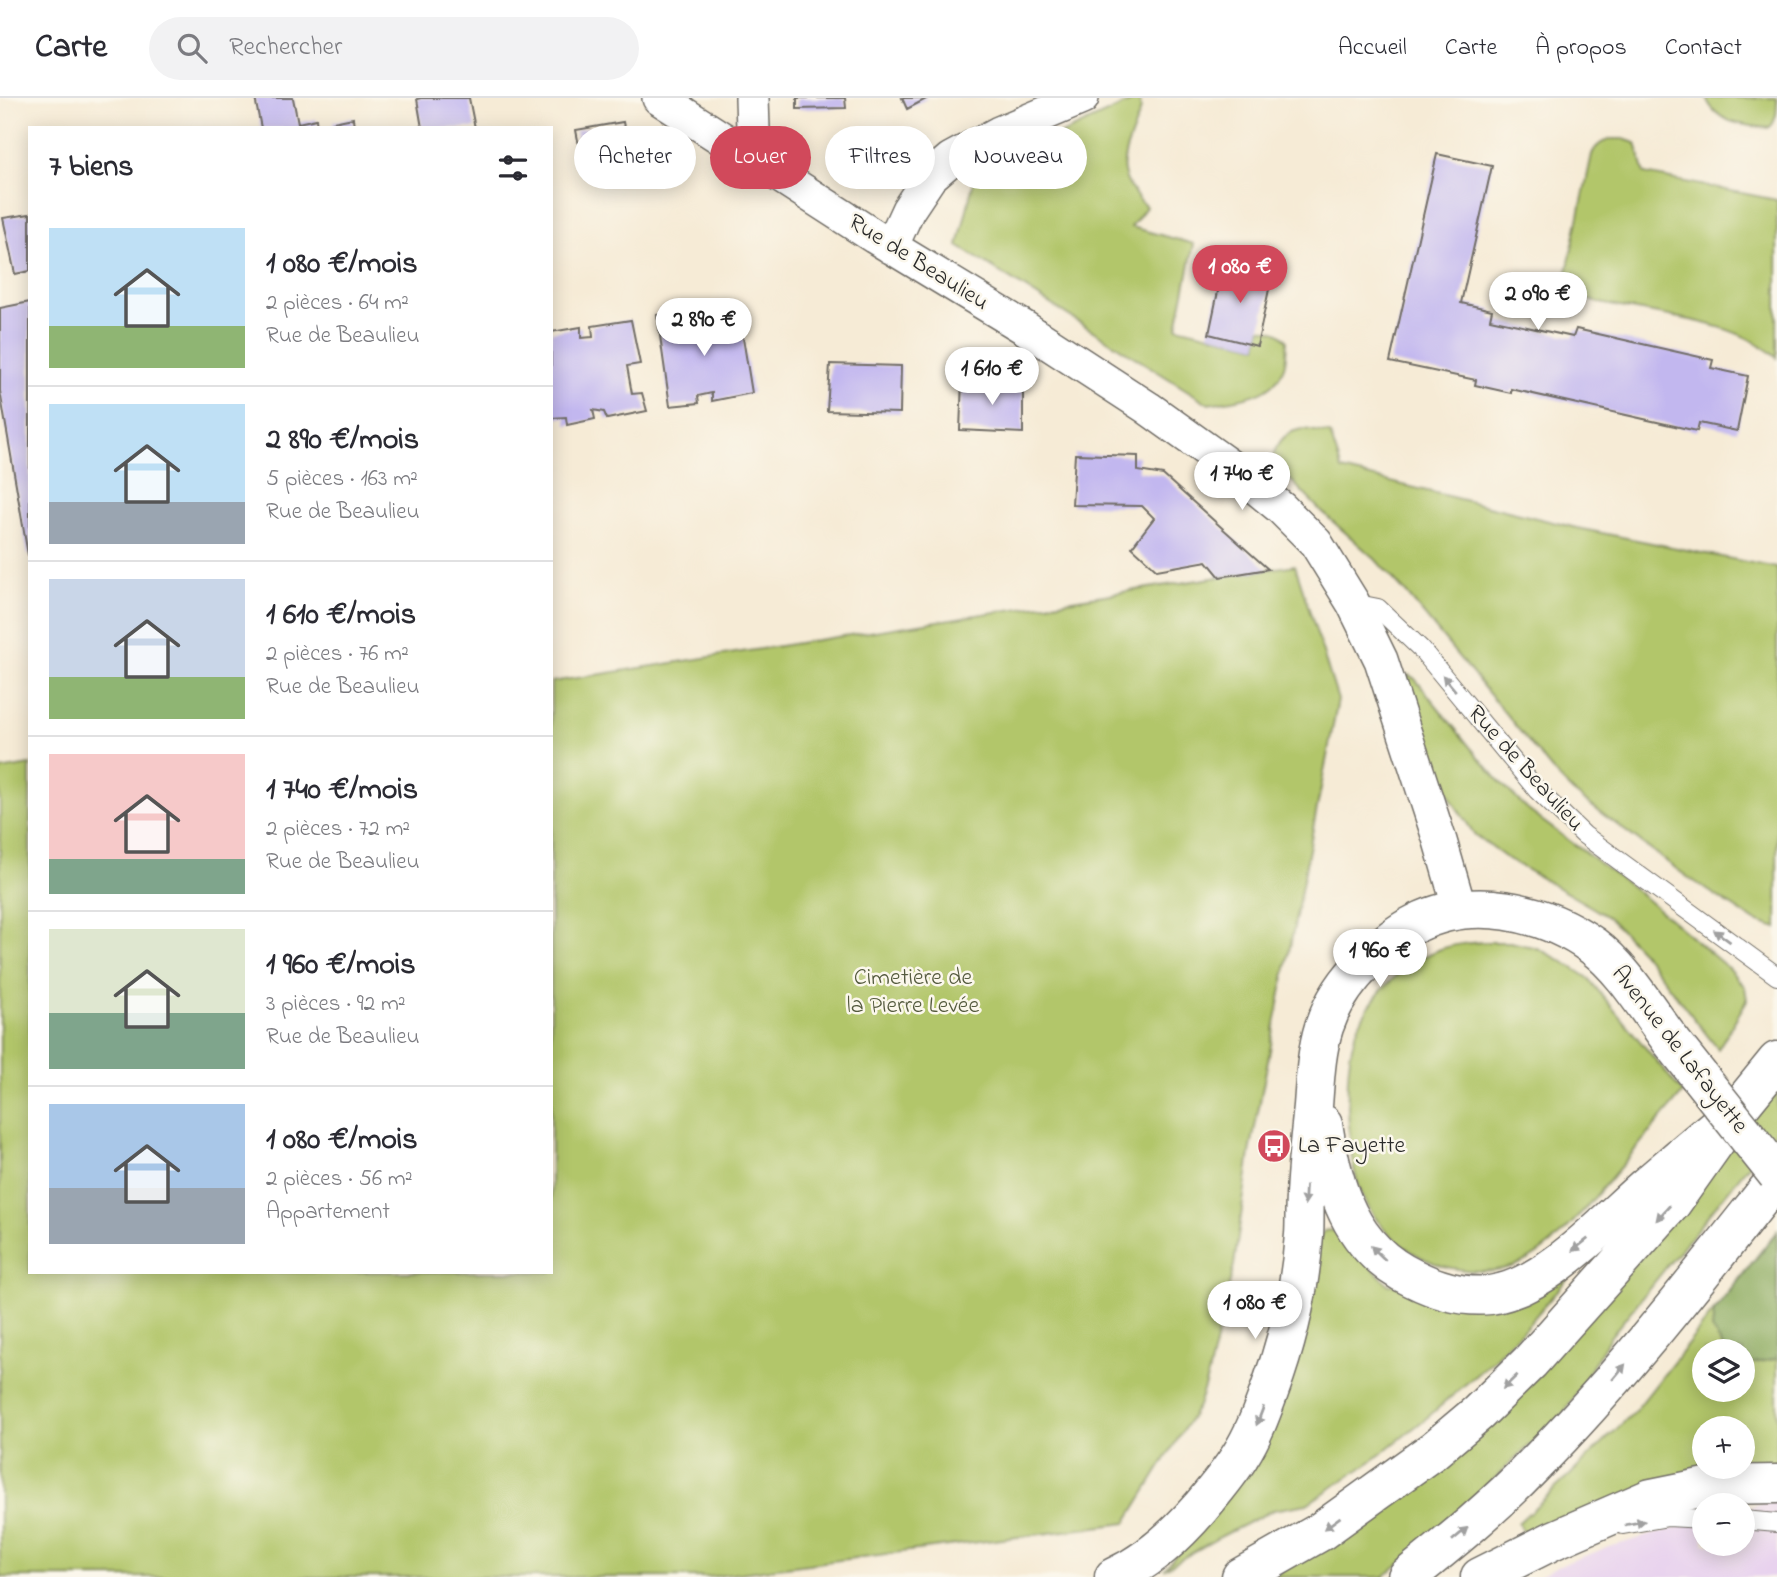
<!DOCTYPE html>
<html lang="fr">
<head>
<meta charset="utf-8">
<style>
	:root { --surface:#fff; --page:#f2f2f3; --text:#2b2b33; --muted:#7c7c81; --line:#e1e1e2; --accent:#d1495b }
	body { margin:0; font-family:"Indie Flower",sans-serif; background:var(--page); color:var(--text); height:100vh; display:flex; flex-direction:column; font-size:26px; white-space:nowrap }
	* { box-sizing:border-box; margin:0 }
	p { font-size:23px; color:var(--muted) }
	.icon { flex:none; width:38px; height:38px; fill:none; stroke:currentColor; stroke-width:2; stroke-linecap:round; stroke-linejoin:round }
	.map { position:relative; flex:1; overflow:hidden }
	.side { position:absolute; left:28px; top:28px; width:525px; height:1148px; display:flex; flex-direction:column; background:var(--surface); border-radius:0px; box-shadow:0 4px 18px #0003 }
	.side>* { flex:none }
	.hud { position:absolute; left:574px; top:28px; width:665px; height:63px; display:flex; gap:14px }
	.buttons { position:absolute; left:1692px; top:1241px; display:grid; gap:14px }
	.buttons a { display:grid; place-items:center; width:63px; height:63px; border-radius:50%; background:var(--surface); box-shadow:0 4px 18px #0003; font-size:35px }
	.price { position:absolute; translate:-50% -60px; padding:0 16px; border-radius:24px; background:#fff; color:#222; font-size:23px; line-height:46px; filter:drop-shadow(0 2px 4px #0008) }
	.price::after { content:''; position:absolute; left:50%; top:42px; width:21px; height:16px; margin-left:-10px; background:inherit; clip-path:polygon(0 0,100% 0,50% 100%) }
	.price.selected { background:var(--accent); color:#fff }
	ul { padding:0; list-style:none }
	li { display:flex; align-items:center; gap:21px; height:175px; padding:0 21px }
	li+li { border-top:2px solid var(--line) }
	li span { display:grid; place-items:center; flex:none; width:196px; height:140px; border-radius:0px; color:#555 }
	li>.icon { margin-inline-start:auto }
	span .icon { width:84px; height:84px; fill:#fffc; stroke-width:1 }
	li b { font-size:30px }
	h2 { display:flex; justify-content:space-between; align-items:center; height:84px; padding:0 21px; font-size:30px }
	.tag { padding:0 24px; border-radius:32px; background:var(--surface); box-shadow:0 4px 18px #0003; font-size:24px; line-height:63px }
	.tag.selected { background:var(--accent); color:#fff }
	header { display:flex; align-items:center; gap:42px; box-sizing:border-box; height:98px; padding:0 35px; background:var(--surface); border-bottom:2px solid var(--line) }
	header strong { font-size:33px }
	nav { display:flex; gap:38px; margin-inline-start:auto; font-size:24px }
	.search { width:490px; height:63px; background:var(--page); display:flex; align-items:center; gap:18px; box-sizing:border-box; padding:0 24px; border-radius:38px; color:var(--muted); font-size:26px }
	.map>svg:first-child { display:block }
	.built { fill:#e8d2ee }
	.green { fill:#b2c66a; stroke:#6e784a; stroke-width:2; fill-rule:evenodd }
	.forest { fill:#8dab5e; stroke:#5c6b44; stroke-width:2 }
	.building { fill:#c2b7ef }
	.lines { fill:none; stroke-linecap:round; stroke-linejoin:round }
	.lane-casing { stroke:#726e67; stroke-width:20 }
	.street-casing { stroke:#726e67; stroke-width:36 }
	.secondary-casing { stroke:#726e67; stroke-width:41 }
	.primary-casing { stroke:#726e67; stroke-width:41 }
	.lane { stroke:#fff; stroke-width:18 }
	.street { stroke:#fff; stroke-width:33 }
	.secondary { stroke:#fff; stroke-width:38 }
	.primary { stroke:#fff; stroke-width:38 }
	.secondary-bridge-casing { stroke:#726e67; stroke-width:41; stroke-linecap:butt }
	.secondary-bridge { stroke:#fff; stroke-width:38 }
	.oneway { fill:#a0a0a0 }
	.labels { text-anchor:middle; dominant-baseline:central; stroke-width:5; stroke-linejoin:round; paint-order:stroke }
	.street-label { font-size:24px; fill:#2b2b2b; stroke:#fbf7ec }
	.park-label { font-size:24px; fill:#545a3e; stroke:#fbf7ec }
	.poi-label { font-size:24px; fill:#2b2b2b; stroke:#fbf7ec; text-anchor:start }
</style>
</head>
<body>
<header>
<strong>Carte</strong>
<div class="search"><svg class="icon" aria-label="search" viewBox="0 0 24 24"><circle cx="10" cy="10" r="6"/><path d="M15 15l6 6"/></svg>Rechercher</div>
<nav><a>Accueil</a><a>Carte</a><a>À propos</a><a>Contact</a></nav>
</header>
<div class="map">
<svg width="1777" height="1479" viewBox="0 0 1777 1479">
	<rect width="100%" height="100%" fill="#fbf7ec"/>
	<filter id="ink" filterUnits="userSpaceOnUse"><feTurbulence type="fractalNoise" baseFrequency=".0143" numOctaves="2"/><feDisplacementMap in="SourceGraphic" scale="14" xChannelSelector="R" yChannelSelector="G"/><feConvolveMatrix kernelMatrix="1 2 1 2 8 2 1 2 1" color-interpolation-filters="sRGB"/></filter>
	<filter id="wash" filterUnits="userSpaceOnUse"><feTurbulence type="fractalNoise" baseFrequency=".00686" numOctaves="4" result="noise"/><feDisplacementMap in="SourceGraphic" scale="28" xChannelSelector="R" yChannelSelector="G"/><feGaussianBlur stdDeviation="1.57" result="paint"/><feColorMatrix in="noise" values="0 0 0 0 0 0 0 0 0 0 0 0 0 0 0 0 0 1.4 0 .05"/><feComposite in="paint" operator="in"/></filter>
	<g filter="url(#wash)">
		<rect width="100%" height="100%" fill="#f6ebd6"/>
		<path class="built" d="M1773,1402L1777,1403V1479H1538L1557,1468L1609,1449L1704,1422V1446H1743V1411Z"/>
		<path class="green" d="M1139,0C1142,9 1141,14 1137,22C1123,62 1112,74 1146,109L1131,129L1194,146L1177,229L1257,248L1261,230C1271,232 1282,233 1287,243C1286,252 1287,263 1283,271C1273,300 1235,301 1209,306L958,148L975,78L995,67Z
			M1706,0H1777C1777,10 1777,26 1768,30C1743,27 1717,26 1706,0Z
			M1611,41H1623L1636,45L1645,76L1777,102V260C1738,224 1675,220 1625,210C1612,207 1595,205 1583,200C1572,195 1567,185 1567,174L1592,56C1596,47 1602,44 1611,41Z
			M1305,331L1330,336L1342,372L1577,430L1777,470V830L1755,823L1686,778L1573,694L1556,677L1406,495L1375,461L1321,413L1272,363C1276,345 1285,332 1305,331Z
			M1295,467L1338,602L1250,1055L1234,1167L1208,1277L1198,1308L1126,1425L709,1479H0V672L30,667V1174H551V584Z
			M1408,577L1414,580L1420,587L1470,649L1500,684L1528,712L1637,793L1728,870L1745,889L1747,902L1718,951L1641,853L1609,820L1593,810L1505,759L1475,737L1453,704L1440,678L1407,592L1405,582Z
			M1485,844H1510L1537,850L1562,863L1587,879L1683,995C1659,1023 1635,1052 1611,1080C1585,1110 1556,1150 1519,1166C1498,1175 1473,1174 1451,1170C1406,1160 1367,1123 1356,1079C1351,1062 1350,1044 1349,1027C1347,997 1346,966 1355,937C1368,900 1401,866 1438,852C1453,846 1469,845 1485,844Z
			M1777,992V1032L1610,1239L1565,1314L1423,1448L1383,1479H1273L1481,1331Z
			M1330,1132L1337,1134L1389,1187L1567,1181L1528,1227L1492,1263L1429,1318L1372,1363L1307,1406L1273,1412L1220,1439L1164,1471L1227,1399L1320,1138L1324,1133Z
			M1777,1133V1371L1524,1436L1518,1425L1570,1377L1635,1313ZM1704,1253H1743V1292H1704ZM1704,1330H1743V1368H1704Z"/>
		<path class="forest" d="M1777,1134V1261L1743,1267V1253H1725L1712,1231L1714,1214Z"/>
		<g id="blocks">
			<path class="building" d="M255,0H293L298,25L316,21L317,30H261Z
				M421,0H469L475,30H422L417,1Z
				M797,0H845L846,10L797,11Z
				M902,0H928L907,11Z
				M353,20L354,30H334L333,24Z
				M623,24L631,65L584,74L576,32Z
				M1437,56L1492,68L1461,205L1492,212L1490,221L1573,239L1576,231L1713,262L1711,270L1748,278L1737,333L1699,325L1697,333L1511,291V295L1475,287L1476,282L1390,264Z
				M30,116V173L15,176L3,120Z
				M1224,165L1272,177L1257,248L1209,236Z
				M30,204V457H28L0,293V210Z
				M686,214L684,222L739,215L752,295L712,303V295L698,298L699,305L670,308L657,217Z
				M631,222L640,266L627,268L632,296L642,295L647,313L607,321L604,314L593,312L595,321L567,327L566,319L551,320V234L581,229V240L593,239L592,228Z
				M830,266L901,268L900,315L827,313Z
				M962,282L1023,285V335L960,332Z
				M1075,356L1138,358V373L1163,377L1268,471L1220,479L1207,463L1157,472L1132,449L1154,420L1142,408L1072,407Z"/>
		</g>
	</g>
	<g filter="url(#ink)">
		<use href="#blocks" fill-opacity="0" stroke="#726e67" stroke-width="2"/>
		<g class="lines">
			<g class="lane-casing">
				<path id="lane" d="M1353,505L1378,510L1421,551L1537,692L1584,737L1777,878
					M1743,1422L1777,1425
					M1623,1427L1668,1419L1704,1421"/>
			</g>
			<g class="street-casing">
				<path id="street" d="M659,0L875,139L1025,230L1148,310L1232,370L1281,410L1316,445L1353,505L1381,562L1440,743L1460,812
					M743,54L753,31L752,0
					M891,149L908,112L930,79L951,61L999,35L1082,0"/>
			</g>
			<g class="secondary-casing">
				<path id="secondary" d="M1323,1026C1333,1089 1350,1151 1413,1180C1437,1192 1463,1200 1490,1197C1545,1190 1604,1125 1645,1089C1671,1067 1696,1045 1722,1024
					M1114,1479C1149,1463 1176,1438 1201,1409C1215,1392 1229,1376 1240,1358C1253,1338 1261,1316 1269,1294C1288,1243 1300,1192 1304,1137C1305,1125 1304,1112 1305,1099C1306,1069 1310,1039 1313,1008C1315,982 1316,954 1324,929C1333,902 1348,881 1368,862C1382,848 1397,835 1415,826C1471,797 1543,812 1593,848C1624,871 1648,913 1671,943
					M1480,1479L1554,1442L1651,1400L1715,1387L1777,1386"/>
			</g>
			<g class="primary-casing">
				<path id="primary" d="M1241,1479L1320,1434L1434,1352L1478,1315L1530,1264L1672,1105L1742,1006L1777,963
					M1407,1479C1451,1444 1495,1408 1534,1367C1622,1278 1699,1178 1777,1080"/>
			</g>
			<use href="#lane" class="lane"/>
			<use href="#street" class="street"/>
			<use href="#secondary" class="secondary"/>
			<use href="#primary" class="primary"/>
			<g class="secondary-bridge-casing">
				<path id="secondary-bridge" d="M1671,943L1777,1076"/>
			</g>
			<use href="#secondary-bridge" class="secondary-bridge"/>
		</g>
		<defs><path id="oneway-solid" d="M-6-.8H1V-3.2L6.5 0L1 3.2V.8H-6Z" transform="scale(1.75)"/></defs>
		<g class="oneway">
			<use href="#oneway-solid" transform="translate(1449 585) rotate(-130)"/>
			<use href="#oneway-solid" transform="translate(1722 838) rotate(-144)"/>
			<use href="#oneway-solid" transform="translate(1305 1097) rotate(93)"/>
			<use href="#oneway-solid" transform="translate(1663 1115) rotate(132)"/>
			<use href="#oneway-solid" transform="translate(1580 1147) rotate(142)"/>
			<use href="#oneway-solid" transform="translate(1378 1155) rotate(-136)"/>
			<use href="#oneway-solid" transform="translate(1619 1274) rotate(-50)"/>
			<use href="#oneway-solid" transform="translate(1510 1284) rotate(136)"/>
			<use href="#oneway-solid" transform="translate(1260 1318) rotate(111)"/>
			<use href="#oneway-solid" transform="translate(1332 1425) rotate(144)"/>
			<use href="#oneway-solid" transform="translate(1635 1425) rotate(-10)"/>
			<use href="#oneway-solid" transform="translate(1460 1436) rotate(-40)"/>
		</g>
	</g>
	<defs>
		<g id="bus-disc" transform="scale(1.75)"><circle r="9.5" fill="#d1495b" stroke="#fbf7ec"/><path d="M-5-6H5V4H4V6H2V4H-2V6H-4V4H-5ZM-3.5-4V0h7V-4ZM-3.5 1.2v1.5H-2V1.2ZM2 1.2v1.5H3.5V1.2Z" fill="#fff"/></g>
	</defs>
	<g fill-rule="evenodd">
		<use href="#bus-disc" x="1274" y="1048"/>
	</g>
	<g class="labels">
		<g class="street-label">
			<text transform="translate(918 165) rotate(32)">Rue de Beaulieu</text>
			<text transform="translate(1525 671) rotate(48)">Rue de Beaulieu</text>
			<text transform="translate(1679 952) rotate(52)">Avenue de Lafayette</text>
		</g>
		<g class="park-label">
			<text x="913" y="880">Cimetière de<tspan x="913" dy="28">la Pierre Levée</tspan></text>
		</g>
		<g class="poi-label">
			<text x="1298" y="1048">La Fayette</text>
		</g>
	</g>
</svg>
<div class="buttons">
<a><svg class="icon" aria-label="layers" viewBox="0 0 24 24"><path d="M12 4l9 5-9 5-9-5zM3 14l9 5 9-5"/></svg></a>
<a>+</a>
<a>−</a>
</div>
<b class="price selected" style="left:1240px;top:207px">1 080 €</b>
<b class="price" style="left:1538px;top:234px">2 090 €</b>
<b class="price" style="left:704px;top:260px">2 890 €</b>
<b class="price" style="left:992px;top:309px">1 610 €</b>
<b class="price" style="left:1242px;top:414px">1 740 €</b>
<b class="price" style="left:1380px;top:891px">1 960 €</b>
<b class="price" style="left:1255px;top:1243px">1 080 €</b>
<div class="hud">
<a class="tag">Acheter</a>
<a class="tag selected">Louer</a>
<a class="tag">Filtres</a>
<a class="tag">Nouveau</a>
</div>
<section class="side">
<h2>7 biens<svg class="icon" aria-label="filters" viewBox="0 0 24 24"><path d="M4 7h16M4 17h16"/><circle cx="9" cy="7" r="2"/><circle cx="15" cy="17" r="2"/></svg></h2>
<ul>
<li><span style="background:linear-gradient(#bfe0f5 70%,#8fb573 0)"><svg class="icon" aria-label="home" viewBox="0 0 24 24"><path d="M3 11l9-7 9 7M6 9v11h12V9"/></svg></span><div><b>1 080 €/mois</b><p>2 pièces · 64 m²</p><p>Rue de Beaulieu</p></div></li>
<li><span style="background:linear-gradient(#bfe0f5 70%,#9aa5b1 0)"><svg class="icon" aria-label="home" viewBox="0 0 24 24"><path d="M3 11l9-7 9 7M6 9v11h12V9"/></svg></span><div><b>2 890 €/mois</b><p>5 pièces · 163 m²</p><p>Rue de Beaulieu</p></div></li>
<li><span style="background:linear-gradient(#c9d6e8 70%,#8fb573 0)"><svg class="icon" aria-label="home" viewBox="0 0 24 24"><path d="M3 11l9-7 9 7M6 9v11h12V9"/></svg></span><div><b>1 610 €/mois</b><p>2 pièces · 76 m²</p><p>Rue de Beaulieu</p></div></li>
<li><span style="background:linear-gradient(#f6c9c9 75%,#7fa58c 0)"><svg class="icon" aria-label="home" viewBox="0 0 24 24"><path d="M3 11l9-7 9 7M6 9v11h12V9"/></svg></span><div><b>1 740 €/mois</b><p>2 pièces · 72 m²</p><p>Rue de Beaulieu</p></div></li>
<li><span style="background:linear-gradient(#dfe7d0 60%,#7fa58c 0)"><svg class="icon" aria-label="home" viewBox="0 0 24 24"><path d="M3 11l9-7 9 7M6 9v11h12V9"/></svg></span><div><b>1 960 €/mois</b><p>3 pièces · 92 m²</p><p>Rue de Beaulieu</p></div></li>
<li><span style="background:linear-gradient(#a9c7e8 60%,#9aa5b1 0)"><svg class="icon" aria-label="home" viewBox="0 0 24 24"><path d="M3 11l9-7 9 7M6 9v11h12V9"/></svg></span><div><b>1 080 €/mois</b><p>2 pièces · 56 m²</p><p>Appartement</p></div></li>
</ul>
</section>
</div>
</body>
</html>
